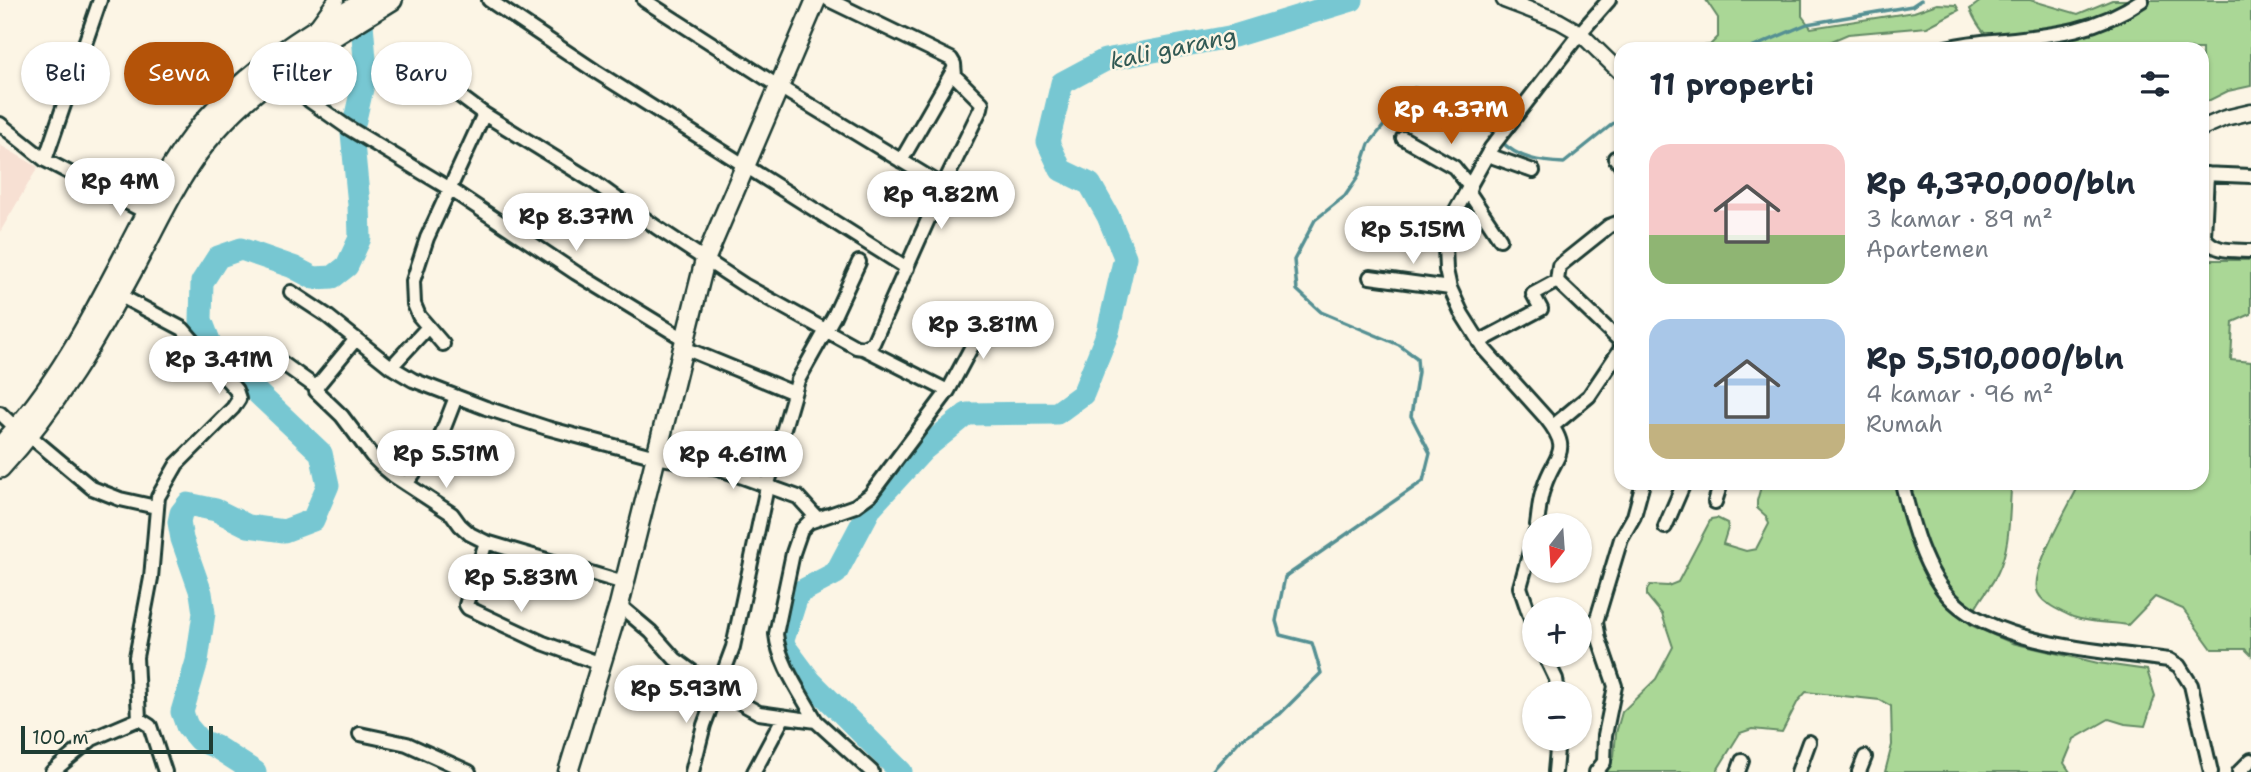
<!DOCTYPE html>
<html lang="id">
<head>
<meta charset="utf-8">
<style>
	:root { --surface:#fff; --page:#f6f6f7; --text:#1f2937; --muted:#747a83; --accent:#b45309 }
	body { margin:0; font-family:"Shantell Sans",sans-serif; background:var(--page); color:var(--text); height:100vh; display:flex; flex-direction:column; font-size:26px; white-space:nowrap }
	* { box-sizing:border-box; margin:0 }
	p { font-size:23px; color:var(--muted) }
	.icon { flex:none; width:38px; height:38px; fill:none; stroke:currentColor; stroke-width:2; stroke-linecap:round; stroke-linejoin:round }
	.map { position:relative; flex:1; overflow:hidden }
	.side { position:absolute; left:1614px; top:42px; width:595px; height:448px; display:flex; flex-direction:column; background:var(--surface); border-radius:21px; box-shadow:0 2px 5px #0004 }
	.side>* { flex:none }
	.hud { position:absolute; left:21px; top:42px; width:665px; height:63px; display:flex; gap:14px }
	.needle { width:46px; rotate:197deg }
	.fabs { position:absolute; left:1522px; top:513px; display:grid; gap:14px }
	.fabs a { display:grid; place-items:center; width:70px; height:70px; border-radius:50%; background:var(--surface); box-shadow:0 2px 5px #0004; font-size:35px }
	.scale { position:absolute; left:21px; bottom:18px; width:192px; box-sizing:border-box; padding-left:7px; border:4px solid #1f3d34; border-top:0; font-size:19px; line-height:24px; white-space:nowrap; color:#1f3d34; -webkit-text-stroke:5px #fcf5e5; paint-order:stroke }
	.price { position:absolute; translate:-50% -60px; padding:0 16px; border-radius:24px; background:#fff; color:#222; font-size:23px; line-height:46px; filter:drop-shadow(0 2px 4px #0008) }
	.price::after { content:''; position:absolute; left:50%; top:42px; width:21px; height:16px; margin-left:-10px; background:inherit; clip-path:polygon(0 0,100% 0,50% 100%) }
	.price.current { background:var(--accent); color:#fff }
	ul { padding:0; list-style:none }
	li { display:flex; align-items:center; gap:21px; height:175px; padding:0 35px }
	li span { display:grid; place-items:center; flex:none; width:196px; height:140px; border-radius:21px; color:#555 }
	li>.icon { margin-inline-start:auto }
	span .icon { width:84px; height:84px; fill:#fffc; stroke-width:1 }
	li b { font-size:30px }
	h2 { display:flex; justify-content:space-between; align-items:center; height:84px; padding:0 35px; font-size:30px }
	.chip { padding:0 24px; border-radius:32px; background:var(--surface); box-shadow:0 2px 5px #0004; font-size:24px; line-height:63px }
	.chip.current { background:var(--accent); color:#fff }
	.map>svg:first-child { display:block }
	.built { fill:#f7e0d3 }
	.green { fill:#aad796; stroke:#648a65; stroke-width:2 }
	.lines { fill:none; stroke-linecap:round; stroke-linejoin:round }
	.stream { stroke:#549093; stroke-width:3.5 }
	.river { stroke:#77c7d2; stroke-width:23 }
	.minor-casing { stroke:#1f3d34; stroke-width:18 }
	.tertiary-casing { stroke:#1f3d34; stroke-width:19 }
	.primary-casing { stroke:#1f3d34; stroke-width:23 }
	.trunk-casing { stroke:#1f3d34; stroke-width:24 }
	.minor { stroke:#fcf5e5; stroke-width:12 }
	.tertiary { stroke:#fcf5e5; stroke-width:14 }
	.primary { stroke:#fcf5e5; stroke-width:18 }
	.trunk { stroke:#fcf5e5; stroke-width:19 }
	.labels { text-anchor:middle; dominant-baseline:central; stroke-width:5; stroke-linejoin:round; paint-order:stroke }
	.water-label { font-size:23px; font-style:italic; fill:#315954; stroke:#fcf5e5 }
</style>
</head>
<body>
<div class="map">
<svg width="2251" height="772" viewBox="0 0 2251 772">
	<rect width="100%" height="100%" fill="#fcf5e5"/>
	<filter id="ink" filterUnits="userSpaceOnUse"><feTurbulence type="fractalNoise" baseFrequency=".0143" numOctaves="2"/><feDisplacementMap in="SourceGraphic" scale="14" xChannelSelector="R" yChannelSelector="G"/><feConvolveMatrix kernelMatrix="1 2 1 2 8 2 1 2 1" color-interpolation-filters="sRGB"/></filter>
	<g filter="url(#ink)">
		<path class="built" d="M0,145L38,167L0,232Z"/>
		<path class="green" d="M1706,0H1802V16L1811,28L1914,12L1937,4L1956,5L1959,10L1927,27L1848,34L1813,49H1681L1710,45L1718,37V18Z
			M1982,0H2030L2078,14L2112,0H2251V86L2228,91L2202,104V49H2006C1988,40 1978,28 1970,9Z
			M2202,260H2251V314L2233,322L2231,360L2251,362V655L2245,649H2212L2183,609L2155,597L2128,625C2111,622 2089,623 2073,617C2062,612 2043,604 2038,593C2028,572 2070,505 2080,483H2202Z
			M1762,483H2006L2011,490C2009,518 2010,547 1998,572C1989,592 1974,602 1970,625L2012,643L2029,647L2098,663L2147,670L2155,696L2145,726L2125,724L2109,719L2074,739L2064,763L2070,772H1885L1892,745L1891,706L1880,700L1806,692L1798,701L1782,732L1752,729L1740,733L1716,772H1605L1614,757L1616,733L1622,712L1656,679L1673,647L1662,614L1647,596V590L1650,585L1668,586L1678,582L1711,519L1717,518L1727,523L1728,528L1723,544L1746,551L1756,549L1769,524L1766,516L1757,508V501Z"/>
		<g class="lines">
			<path class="stream" d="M1749,49L1807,24L1912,6L1921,0
				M1501,141C1518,159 1541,162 1564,163L1620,118
				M1211,772L1240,740L1280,714L1321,673L1312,643L1280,635L1276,621L1285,577L1423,481L1430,453L1411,416L1418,372L1417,358L1399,345L1321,312L1297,290L1294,260L1315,220L1345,196L1358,177L1369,144L1414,88L1458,97L1496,136"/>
			<path class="river" d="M255,772L216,747L199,740L187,726L182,712L197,661L204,613L201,593L182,539L179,522L181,513L188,504L216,510L248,526L284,531L313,520L328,485L321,453L213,351L201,320L202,282L218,257L241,249L293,267L314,278L333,277L347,266L360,238L359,205L352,133L366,71L360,0
				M901,772L811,682L782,643L798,593L836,573L871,507L924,449L967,414L1057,413L1083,394L1108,332L1125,257L1108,216L1090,184L1061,170L1048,142L1062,83L1105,60L1234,36L1352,0"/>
			<g class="minor-casing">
				<path id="minor" d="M489,0L595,71L907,268
					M644,0L778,86L943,186
					M1943,49C1962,43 1983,42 2003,40C2055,35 2097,31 2142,0
					M413,61L484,114L594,182L656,227L744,285L856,347L863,348L873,343L943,186L981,108L982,103L955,76L954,64L951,59L829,0
					M282,72L310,101L347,127L450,189L576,273L684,339
					M0,124L45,160L147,213
					M1403,138L1454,167L1470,187
					M1488,155L1533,171
					M1615,158L1620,164
					M45,160L100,0
					M901,161L954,69
					M2202,174L2251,176
					M2207,174L2204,236C2213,253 2234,250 2251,251
					M1468,191L1500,239
					M1620,222L1609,226L1559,266L1557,281L1620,341
					M1370,277L1450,288
					M291,292L326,315L391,367L413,380L486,408L547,428L656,457L718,468L798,497L817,518
					M356,339L318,385L316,391L342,416L372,456L382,466L394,476L452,514L460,525L470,534L486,542L624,583
					M1479,342L1541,309L1533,294L1557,281
					M443,344L419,316L414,304L413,281L427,238L484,114
					M682,347L794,393
					M391,367L427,328
					M224,375L258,350H264L317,388
					M948,391L988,316
					M0,413L17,429
					M1553,426L1589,396L1620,350
					M30,436L92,488L120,499L156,507
					M1902,483C1911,521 1924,573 1953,601C2000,646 2106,651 2169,660L2179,666L2191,685L2211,772
					M406,484L440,438L456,397
					M1715,502L1721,483
					M1537,525C1539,512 1539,499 1544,487C1554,454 1574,453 1546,418L1484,349L1462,314L1450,288L1446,270L1445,245L1450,221L1491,148L1580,33L1609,0
					M1665,527L1684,483
					M1535,534L1520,587L1535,631
					M486,542L466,605L468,608L543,643L601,664
					M619,605L651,632L675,659L716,689L759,713L816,721L872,772
					M1544,654L1556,679L1558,693
					M139,719L150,726L165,772
					M816,721C802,695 779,664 776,634L793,553L801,530L809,522L855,506L870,495L948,391L863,348
					M360,734L407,744L469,772
					M52,772L92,739L139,719L136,657L151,578L158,497L177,464L233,408L239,399L236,390L183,329L119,295
					M692,772L704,725L733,647L767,487L798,380L834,316L859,262
					M754,772L783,718
					M1555,772L1558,738
					M1596,772L1604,762L1605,735L1615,686L1599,639L1596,622L1621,539L1634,516L1643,483
					M1738,772L1742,761
					M1798,772L1809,742
					M1859,772L1865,757
					M2239,772L2251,760"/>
			</g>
			<g class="tertiary-casing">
				<path id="tertiary" d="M1504,0L1559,21L1580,33L1620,72
					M317,26L336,0
					M2202,128L2225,118L2251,112"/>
			</g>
			<g class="primary-casing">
				<path id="primary" d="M568,772L619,605L705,260L816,0"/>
			</g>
			<g class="trunk-casing">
				<path id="trunk" d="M0,447C58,387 96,310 134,237C151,204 169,167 192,137C224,95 268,60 312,32C330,21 349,11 367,0
					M0,468C56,407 96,338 135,265C160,218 181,169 217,129C263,76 333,37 392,0"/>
			</g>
			<use href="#minor" class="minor"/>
			<use href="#tertiary" class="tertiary"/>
			<use href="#primary" class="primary"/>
			<use href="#trunk" class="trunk"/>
		</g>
	</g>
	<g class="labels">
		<g class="water-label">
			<text transform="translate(1173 48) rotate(-12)">kali garang</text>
		</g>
	</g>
</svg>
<div class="fabs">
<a><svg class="needle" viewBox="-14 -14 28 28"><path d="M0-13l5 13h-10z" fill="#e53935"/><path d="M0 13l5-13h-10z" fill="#747a83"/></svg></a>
<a>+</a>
<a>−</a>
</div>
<div class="scale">100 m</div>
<b class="price current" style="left:1451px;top:146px">Rp 4.37M</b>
<b class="price" style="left:120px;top:218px">Rp 4M</b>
<b class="price" style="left:941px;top:231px">Rp 9.82M</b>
<b class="price" style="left:576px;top:253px">Rp 8.37M</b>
<b class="price" style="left:1413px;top:266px">Rp 5.15M</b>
<b class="price" style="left:983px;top:361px">Rp 3.81M</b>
<b class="price" style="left:219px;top:396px">Rp 3.41M</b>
<b class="price" style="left:446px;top:490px">Rp 5.51M</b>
<b class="price" style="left:733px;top:491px">Rp 4.61M</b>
<b class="price" style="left:521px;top:614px">Rp 5.83M</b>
<b class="price" style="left:686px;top:725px">Rp 5.93M</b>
<div class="hud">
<a class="chip">Beli</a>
<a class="chip current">Sewa</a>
<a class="chip">Filter</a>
<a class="chip">Baru</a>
</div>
<section class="side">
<h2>11 properti<svg class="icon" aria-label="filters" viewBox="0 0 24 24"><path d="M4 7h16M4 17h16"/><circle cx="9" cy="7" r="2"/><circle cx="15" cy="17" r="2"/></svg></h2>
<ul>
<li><span style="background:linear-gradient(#f6c9c9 65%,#8fb573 0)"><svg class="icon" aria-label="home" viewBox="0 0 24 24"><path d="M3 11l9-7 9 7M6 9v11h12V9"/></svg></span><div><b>Rp 4,370,000/bln</b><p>3 kamar · 89 m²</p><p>Apartemen</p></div></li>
<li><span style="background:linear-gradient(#a9c7e8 75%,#c2b280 0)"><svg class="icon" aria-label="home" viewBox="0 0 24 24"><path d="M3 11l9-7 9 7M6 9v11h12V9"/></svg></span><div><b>Rp 5,510,000/bln</b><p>4 kamar · 96 m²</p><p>Rumah</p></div></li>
</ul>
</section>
</div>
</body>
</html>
